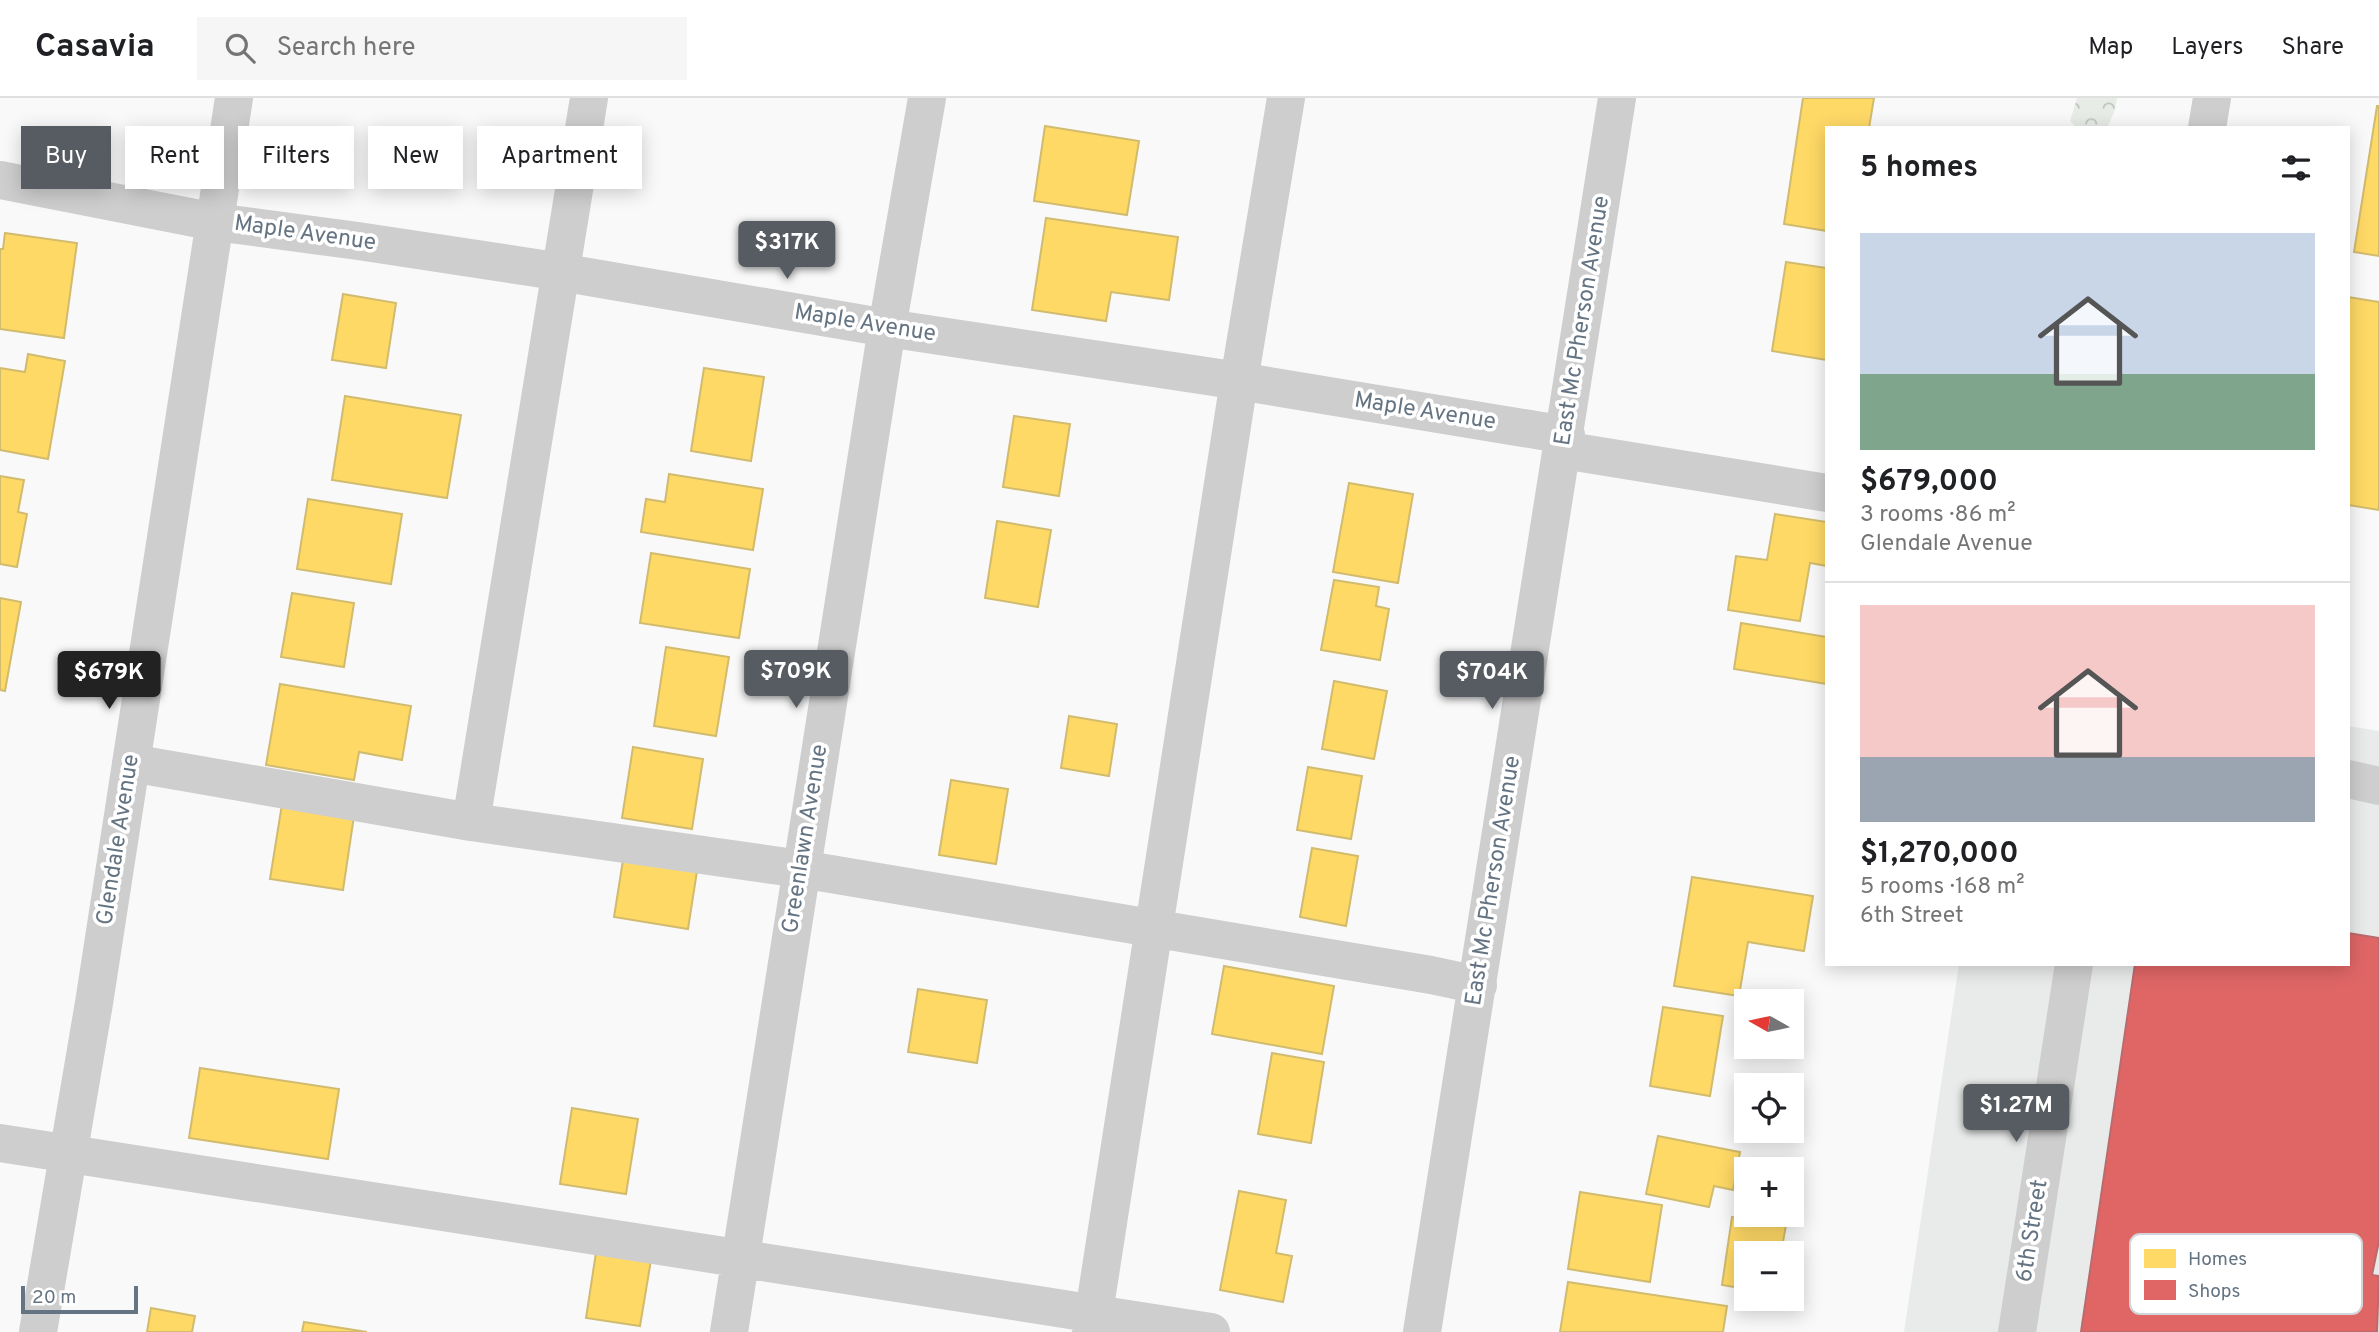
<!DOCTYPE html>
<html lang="en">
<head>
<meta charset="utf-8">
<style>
	:root { --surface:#fff; --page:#f6f6f6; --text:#202124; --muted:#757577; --line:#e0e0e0; --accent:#565c61 }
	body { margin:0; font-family:Overpass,sans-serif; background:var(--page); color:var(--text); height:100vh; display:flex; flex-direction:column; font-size:26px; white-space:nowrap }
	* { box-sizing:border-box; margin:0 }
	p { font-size:23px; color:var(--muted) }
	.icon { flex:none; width:38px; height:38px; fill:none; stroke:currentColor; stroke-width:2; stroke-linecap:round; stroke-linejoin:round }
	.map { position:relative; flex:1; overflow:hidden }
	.details { position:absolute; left:1825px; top:28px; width:525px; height:840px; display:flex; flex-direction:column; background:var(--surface); border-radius:0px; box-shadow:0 4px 18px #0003 }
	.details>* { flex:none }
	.banner { position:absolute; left:21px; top:28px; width:665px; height:63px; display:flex; gap:14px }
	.needle { width:46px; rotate:279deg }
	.buttons { position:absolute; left:1734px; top:891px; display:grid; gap:14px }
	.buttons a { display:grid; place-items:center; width:70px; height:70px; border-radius:0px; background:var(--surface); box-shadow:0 4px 18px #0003; font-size:35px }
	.scale { position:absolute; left:21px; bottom:18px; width:117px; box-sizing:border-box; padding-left:7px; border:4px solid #657482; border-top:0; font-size:19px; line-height:24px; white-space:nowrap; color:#657482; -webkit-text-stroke:5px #fff; paint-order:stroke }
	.price { position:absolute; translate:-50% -60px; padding:0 16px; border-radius:7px; background:var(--accent); color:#fff; font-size:23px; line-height:46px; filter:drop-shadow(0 2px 4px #0008) }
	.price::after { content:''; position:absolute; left:50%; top:42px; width:21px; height:16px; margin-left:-10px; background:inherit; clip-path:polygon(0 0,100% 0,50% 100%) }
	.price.on { background:#222; color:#fff }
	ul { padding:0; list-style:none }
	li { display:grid; align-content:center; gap:14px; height:371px; padding:0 35px }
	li+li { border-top:2px solid var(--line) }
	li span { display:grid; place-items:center; height:217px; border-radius:0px; color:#555 }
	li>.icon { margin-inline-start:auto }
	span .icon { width:126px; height:126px; fill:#fffc; stroke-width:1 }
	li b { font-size:30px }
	h2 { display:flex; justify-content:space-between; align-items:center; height:84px; padding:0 35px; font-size:30px }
	.tag { padding:0 24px; border-radius:0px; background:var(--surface); box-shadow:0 4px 18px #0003; font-size:24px; line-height:63px }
	.tag.on { background:var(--accent); color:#fff }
	header { display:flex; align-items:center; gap:42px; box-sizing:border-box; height:98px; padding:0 35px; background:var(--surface); border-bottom:2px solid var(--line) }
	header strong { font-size:33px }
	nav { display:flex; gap:38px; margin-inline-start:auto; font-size:24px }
	.search { width:490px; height:63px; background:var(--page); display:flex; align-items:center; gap:18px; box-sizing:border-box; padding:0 24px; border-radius:0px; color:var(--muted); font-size:26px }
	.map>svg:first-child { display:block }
	.built { fill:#e9eaea }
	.forest { fill:url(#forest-crowns) }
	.homes { fill:#ffd966; stroke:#d1bb6e; stroke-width:2 }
	.shops { fill:#e06666; stroke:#bb6a6e; stroke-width:2 }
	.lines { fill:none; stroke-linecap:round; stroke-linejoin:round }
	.minor { stroke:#cececf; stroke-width:38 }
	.labels { text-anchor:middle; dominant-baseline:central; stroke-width:7; stroke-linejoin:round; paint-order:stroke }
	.street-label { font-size:23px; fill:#657482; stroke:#fff }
	.key { fill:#fff; stroke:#d1d5da; stroke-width:2 }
	.key-label { font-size:19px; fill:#657482 }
</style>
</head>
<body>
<header>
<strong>Casavia</strong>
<div class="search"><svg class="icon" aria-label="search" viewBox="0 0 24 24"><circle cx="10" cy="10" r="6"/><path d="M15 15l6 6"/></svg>Search here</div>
<nav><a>Map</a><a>Layers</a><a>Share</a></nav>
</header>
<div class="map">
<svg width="2379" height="1234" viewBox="0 0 2379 1234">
	<defs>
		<pattern id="forest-crowns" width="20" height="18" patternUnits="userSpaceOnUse" patternTransform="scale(1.75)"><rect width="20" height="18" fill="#e8ece7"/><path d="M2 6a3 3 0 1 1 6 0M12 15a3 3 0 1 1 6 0" fill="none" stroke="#c0c4c1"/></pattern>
	</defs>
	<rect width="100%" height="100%" fill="#f9f9f9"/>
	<path class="built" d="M2349,628L2379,633V1234H1904L1959,866H2348Z"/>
	<path class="forest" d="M2077,0H2117L2115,12L2107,30H2077L2070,23Z"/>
	<path class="homes" d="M1803,0H1874L1869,30H1827V133L1784,126Z
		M2377,8H2379V158L2354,154Z
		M1045,28L1139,43L1127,117L1034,103Z
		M1046,120L1178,139L1169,202L1111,194L1106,223L1032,212Z
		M5,135L77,145L64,240L0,231V151H3Z
		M1786,164L1827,170V262L1772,253Z
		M343,196L396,205L386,270L332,262Z
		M2348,199L2379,204V412L2348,407Z
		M28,256L65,263L48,361L0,352V270L25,274Z
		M704,270L764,279L751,363L691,353Z
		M345,298L461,317L447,400L332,382Z
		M1014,318L1070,326L1059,398L1003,389Z
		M669,376L763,391L753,452L641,434L646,401L665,404Z
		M0,378L24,382L18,414L27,416L17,469L0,466Z
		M1349,385L1413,396L1398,485L1333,474Z
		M308,401L402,416L391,486L297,471Z
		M1775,416L1827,424V468L1810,465L1800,523L1728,512L1736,458L1767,462Z
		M997,423L1051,432L1038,509L985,500Z
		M651,455L750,471L739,540L640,525Z
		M1334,482L1379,489L1376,508L1389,511L1380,562L1321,552Z
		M292,495L354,505L344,569L281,559Z
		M0,500L21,504L5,593L0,592Z
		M1741,525L1827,539V586L1734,571Z
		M666,549L729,559L716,638L654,628Z
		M1334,583L1387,593L1374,661L1322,651Z
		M280,586L411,608L402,662L359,654L354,682L266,667Z
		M1069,618L1117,626L1109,678L1061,670Z
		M633,649L703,661L692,731L622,720Z
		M1308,669L1362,678L1351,741L1297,732Z
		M951,682L1008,691L996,766L939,757Z
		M283,700L355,711L343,792L270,781Z
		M1312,750L1358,758L1346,828L1300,819Z
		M623,762L697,773L688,831L614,819Z
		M1692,779L1813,798L1804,853L1748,844L1739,898L1674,888Z
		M1224,868L1334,888L1322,956L1212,936Z
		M918,891L987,902L977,965L908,954Z
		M1663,909L1723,918L1710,998L1650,988Z
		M1272,955L1324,964L1311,1045L1258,1036Z
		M200,970L339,991L328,1061L189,1040Z
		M1742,990L1746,991V1031L1736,1029Z
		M572,1010L638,1021L626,1096L560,1086Z
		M1658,1038L1740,1054L1733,1092L1714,1088L1709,1109L1646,1096Z
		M1239,1093L1286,1102L1276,1155L1292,1158L1283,1204L1220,1192Z
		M1580,1094L1662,1107L1650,1184L1568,1171Z
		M1732,1119L1786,1127L1781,1155H1746V1191L1722,1187Z
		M597,1148L652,1156L640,1228L586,1220Z
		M1568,1184L1727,1208L1723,1234H1560Z
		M151,1210L195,1218L192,1234H147Z
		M304,1224L367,1234H302Z"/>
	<path class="shops" d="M2348,835L2379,840V1143L2372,1177L2379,1178L2377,1234H2081L2135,866H2348Z"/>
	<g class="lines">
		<path class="minor" d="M2207,30L2212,0
			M0,82L215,124L358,143L536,170L887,230L1220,280L1566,337
			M1563,352L1827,395
			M131,665L471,724L801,771L1431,877L1478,887
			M2348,681L2379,688
			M471,724L589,0
			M0,1045L1211,1234
			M38,1234L94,905L234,0
			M729,1234L887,230L927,0
			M1091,1234L1239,283L1286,0
			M1422,1234L1617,0
			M2017,1234L2074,866"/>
	</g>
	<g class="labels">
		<g class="street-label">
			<text transform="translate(305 136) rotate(8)">Maple Avenue</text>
			<text transform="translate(1583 223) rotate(-81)">East Mc Pherson Avenue</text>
			<text transform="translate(865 226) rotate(9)">Maple Avenue</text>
			<text transform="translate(1425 314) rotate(9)">Maple Avenue</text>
			<text transform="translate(806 741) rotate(-81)">Greenlawn Avenue</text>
			<text transform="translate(119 742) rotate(-81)">Glendale Avenue</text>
			<text transform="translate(1494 783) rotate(-81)">East Mc Pherson Avenue</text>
			<text transform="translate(2033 1133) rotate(-81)">6th Street</text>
		</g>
	</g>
	<rect x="2130" y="1136" width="232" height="80" rx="10" class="key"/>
	<rect x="2144" y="1151" width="32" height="19" fill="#ffd966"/>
	<rect x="2144" y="1182" width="32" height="20" fill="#e06666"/>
	<g class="key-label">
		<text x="2188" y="1167">Homes</text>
		<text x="2188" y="1199">Shops</text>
	</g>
</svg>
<div class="buttons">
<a><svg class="needle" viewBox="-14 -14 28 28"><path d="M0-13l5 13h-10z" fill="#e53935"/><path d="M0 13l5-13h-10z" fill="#757577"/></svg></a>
<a><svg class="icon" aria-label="locate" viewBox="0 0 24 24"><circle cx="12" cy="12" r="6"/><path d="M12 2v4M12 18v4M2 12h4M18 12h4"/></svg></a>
<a>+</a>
<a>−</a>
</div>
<div class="scale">20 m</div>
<b class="price" style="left:787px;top:183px">$317K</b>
<b class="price" style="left:796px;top:612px">$709K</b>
<b class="price on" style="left:109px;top:613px">$679K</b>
<b class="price" style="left:1492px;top:613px">$704K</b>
<b class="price" style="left:2016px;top:1046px">$1.27M</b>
<div class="banner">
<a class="tag on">Buy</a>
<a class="tag">Rent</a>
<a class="tag">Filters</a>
<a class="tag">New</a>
<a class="tag">Apartment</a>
</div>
<section class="details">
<h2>5 homes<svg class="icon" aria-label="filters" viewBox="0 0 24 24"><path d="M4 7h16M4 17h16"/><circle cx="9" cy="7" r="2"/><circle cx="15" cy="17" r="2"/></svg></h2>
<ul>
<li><span style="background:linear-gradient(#c9d6e8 65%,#7fa58c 0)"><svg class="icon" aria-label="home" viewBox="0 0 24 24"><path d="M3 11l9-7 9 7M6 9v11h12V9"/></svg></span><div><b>$679,000</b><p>3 rooms · 86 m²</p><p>Glendale Avenue</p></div></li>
<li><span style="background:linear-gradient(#f6c9c9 70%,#9aa5b1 0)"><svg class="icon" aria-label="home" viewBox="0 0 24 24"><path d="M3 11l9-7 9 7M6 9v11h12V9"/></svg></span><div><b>$1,270,000</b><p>5 rooms · 168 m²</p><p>6th Street</p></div></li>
</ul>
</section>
</div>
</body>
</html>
